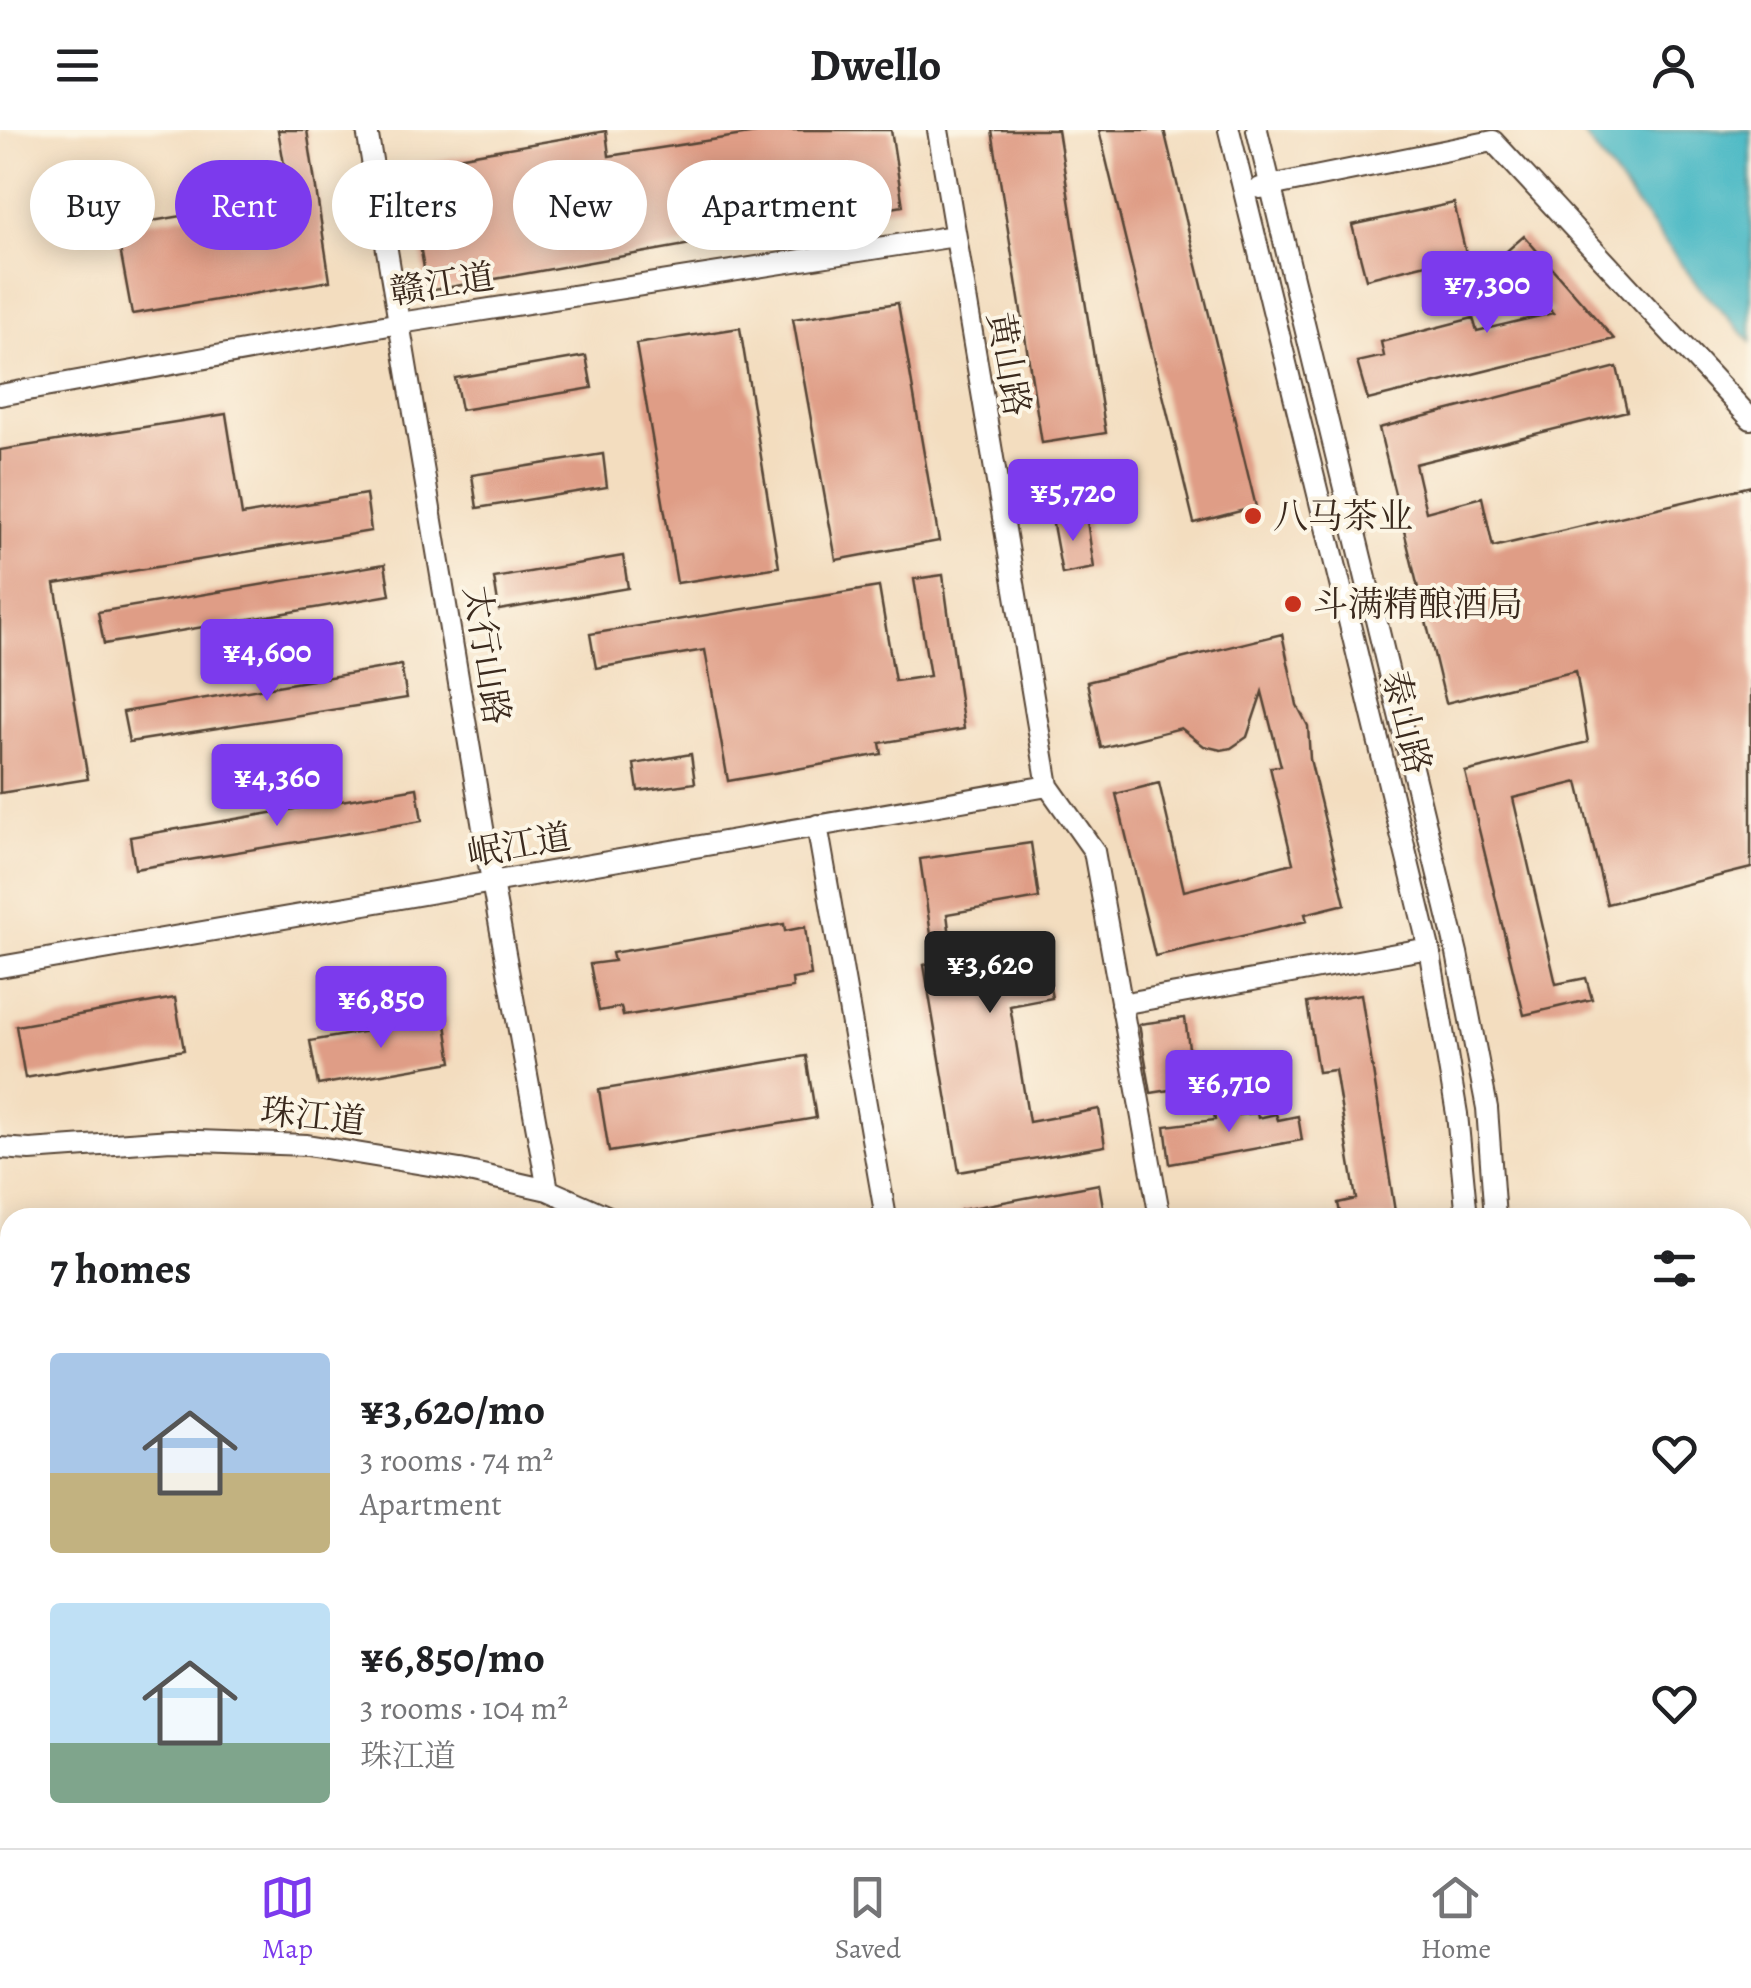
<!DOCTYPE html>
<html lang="en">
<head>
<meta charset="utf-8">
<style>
	:root { --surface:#fff; --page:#f6f6f6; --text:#202124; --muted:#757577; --line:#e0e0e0; --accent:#7c3aed }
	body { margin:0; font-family:Alegreya,"Noto Serif SC",serif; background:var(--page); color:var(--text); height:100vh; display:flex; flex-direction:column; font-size:38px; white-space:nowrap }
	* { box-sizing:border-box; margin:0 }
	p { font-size:32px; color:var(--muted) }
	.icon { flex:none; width:55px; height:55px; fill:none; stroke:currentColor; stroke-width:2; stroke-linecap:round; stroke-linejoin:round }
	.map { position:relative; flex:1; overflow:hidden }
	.sheet { position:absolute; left:0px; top:1078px; width:1752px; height:642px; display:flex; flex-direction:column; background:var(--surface); border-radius:30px 30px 0 0; box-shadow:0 5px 25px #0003 }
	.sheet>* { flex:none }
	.hud { position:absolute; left:30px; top:30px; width:1000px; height:90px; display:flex; gap:20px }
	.price { position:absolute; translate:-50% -85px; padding:0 22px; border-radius:10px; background:var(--accent); color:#fff; font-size:32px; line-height:65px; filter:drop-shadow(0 2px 5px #0008) }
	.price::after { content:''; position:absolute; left:50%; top:60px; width:30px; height:22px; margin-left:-15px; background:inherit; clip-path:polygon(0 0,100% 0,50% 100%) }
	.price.active { background:#222; color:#fff }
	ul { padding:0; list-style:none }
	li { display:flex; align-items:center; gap:30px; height:250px; padding:0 50px }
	li span { display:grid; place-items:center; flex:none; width:280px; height:200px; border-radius:10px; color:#555 }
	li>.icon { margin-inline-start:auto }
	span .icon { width:120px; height:120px; fill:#fffc; stroke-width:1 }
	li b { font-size:42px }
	h2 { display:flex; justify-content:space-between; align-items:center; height:120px; padding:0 50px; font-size:42px }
	.chip { padding:0 35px; border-radius:45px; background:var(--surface); box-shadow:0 5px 25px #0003; font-size:35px; line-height:90px }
	.chip.active { background:var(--accent); color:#fff }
	header { display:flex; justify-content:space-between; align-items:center; height:130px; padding:0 50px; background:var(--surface); font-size:45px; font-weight:700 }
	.menu { display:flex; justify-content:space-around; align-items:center; height:140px; border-top:2px solid var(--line); background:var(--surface); font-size:28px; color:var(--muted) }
	.menu a { display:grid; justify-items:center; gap:5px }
	.menu .active { color:var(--accent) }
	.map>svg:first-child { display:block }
	.built { fill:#f6d2c5 }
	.forest { fill:#6ebe8a; stroke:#547454; stroke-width:2.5 }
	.water { fill:#4bb9c5; stroke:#437272; stroke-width:2.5 }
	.building { fill:#df9d86 }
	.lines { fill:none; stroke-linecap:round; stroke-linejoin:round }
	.minor-casing { stroke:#574536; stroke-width:24 }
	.minor { stroke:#fff; stroke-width:20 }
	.poi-dot { fill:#c8321e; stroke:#fcf5e5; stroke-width:4 }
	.labels { text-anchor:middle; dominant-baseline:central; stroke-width:8; stroke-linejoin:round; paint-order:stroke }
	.street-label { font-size:35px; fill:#3b2a1e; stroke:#fcf5e5 }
	.poi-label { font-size:35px; fill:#3b2a1e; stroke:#fcf5e5; text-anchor:start }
</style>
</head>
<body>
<header><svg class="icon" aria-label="menu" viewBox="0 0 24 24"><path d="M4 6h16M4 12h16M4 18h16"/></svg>Dwello<svg class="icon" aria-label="person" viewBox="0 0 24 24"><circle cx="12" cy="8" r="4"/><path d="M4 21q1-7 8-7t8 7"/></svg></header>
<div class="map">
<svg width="1751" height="1718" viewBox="0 0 1751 1718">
	<rect width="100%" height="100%" fill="#fcf5e5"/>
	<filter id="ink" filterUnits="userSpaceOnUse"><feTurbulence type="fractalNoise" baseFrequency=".01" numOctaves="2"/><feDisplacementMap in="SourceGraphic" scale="20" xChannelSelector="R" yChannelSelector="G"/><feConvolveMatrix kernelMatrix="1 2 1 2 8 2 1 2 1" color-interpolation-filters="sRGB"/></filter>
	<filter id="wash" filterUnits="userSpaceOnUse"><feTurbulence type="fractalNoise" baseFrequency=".0048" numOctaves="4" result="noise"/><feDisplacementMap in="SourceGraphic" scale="40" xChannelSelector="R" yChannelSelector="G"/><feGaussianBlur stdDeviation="2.25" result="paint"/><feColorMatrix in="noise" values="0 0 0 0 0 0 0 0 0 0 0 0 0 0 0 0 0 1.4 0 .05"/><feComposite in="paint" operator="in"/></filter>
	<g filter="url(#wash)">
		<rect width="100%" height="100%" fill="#f3ddbf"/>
		<path class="built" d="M10,1286V1710H1470V1718H0V1287Z"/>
		<path class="forest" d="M898,1710H1084V1718H898Z"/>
		<path class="water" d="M1580,0H1751V212L1698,156Z
			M10,1106V1225L0,1226V1108Z
			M1751,1401V1524L1743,1526V1403Z"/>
		<g id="blocks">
			<path class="building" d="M278,0H307L330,151L132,184L116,97L290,68Z
				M775,0H891L903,76L428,161L406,36L606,1L609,26Z
				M992,0H1058L1106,303L1042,313Z
				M1099,0H1164L1256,377L1194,393Z
				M1454,73L1466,124L1366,149L1352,95Z
				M1524,106L1614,209L1368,270L1357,232L1384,226L1381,212L1473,188L1477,201L1553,183L1501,126Z
				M898,173L939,411L836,430L793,189Z
				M740,198L779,437L677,453L636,214Z
				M586,226L592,258L461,280L455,248Z
				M1617,237L1627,281L1415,334L1426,382L1482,367L1493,417L1751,356V738L1607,774L1578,652L1513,668L1556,854L1586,848L1592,869L1524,885L1465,642L1588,612L1576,541L1446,573L1379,298Z
				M226,284L242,385L366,364L371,401L55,454L88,649L0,663V320Z
				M603,324L607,357L477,378L472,345Z
				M1086,384L1094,438L1062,444L1052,389Z
				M623,426L628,458L499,480L494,448Z
				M385,434L390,465L104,514L98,482Z
				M943,445L964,599L880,613L882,624L728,651L705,520L596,538L590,504L879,457L895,551L930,546L914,449Z
				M1282,504L1297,575L1308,596L1310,629L1345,774L1305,784L1307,791L1155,826L1116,664L1159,653L1184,761L1293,733L1270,637L1281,636L1262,562L1247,607L1231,618L1221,620L1204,616L1181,598L1101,618L1087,552Z
				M401,535L407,568L129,612L123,582Z
				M691,624L695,653L638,661L634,634Z
				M417,658L422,691L135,739L130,707Z
				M1031,713L1039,768L947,784L953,829L1042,814L1052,868L1010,876L1029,992L1099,979L1105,1016L959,1042L924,835L935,832L920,729Z
				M784,794L785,801L805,797L811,846L792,849L793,858L623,886L621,877L599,881L590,834L614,831L612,823Z
				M1361,864L1396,1088H1341L1338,1073L1356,1069L1335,940L1318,942L1307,873Z
				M175,868L184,920L25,948L16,896Z
				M445,888L452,932L318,955L310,911Z
				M1185,888L1194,956L1151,963L1139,894Z
				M806,926L816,988L609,1022L599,960Z
				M1236,979L1237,985L1257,983L1258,988L1276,984L1278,990L1298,986L1302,1010L1170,1034L1165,996L1215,990L1214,983Z
				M1099,1054L1105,1088H962L961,1080Z"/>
		</g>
	</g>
	<g filter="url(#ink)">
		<use href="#blocks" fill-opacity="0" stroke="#574536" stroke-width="2.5"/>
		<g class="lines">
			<g class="minor-casing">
				<path id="minor" d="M367,0L492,752L548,1060
					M938,0L1048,656L1094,721L1160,1088
					M1229,0L1429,818L1457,984L1467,1088
					M1257,0L1457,823L1487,978L1495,1088
					M1260,58L1493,11L1751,289
					M0,265L400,193L955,106
					M817,695L886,1088
					M0,837L1048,656
					M1121,874L1429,818
					M0,1018L30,1020L171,1010L307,1015L460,1040L548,1060L611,1088
					M1742,1145L1751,1144
					M0,1349L10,1348
					M0,1615H10
					M117,1710L118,1718
					M319,1710V1718
					M933,1710V1718
					M1365,1710V1718
					M1496,1710L1497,1718
					M1524,1710V1718"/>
			</g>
			<use href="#minor" class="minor"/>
		</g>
	</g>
	<g class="poi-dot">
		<circle cx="1253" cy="386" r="10"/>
		<circle cx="1293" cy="474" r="10"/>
	</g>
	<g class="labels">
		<g class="street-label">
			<text transform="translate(442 154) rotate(-9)">赣江道</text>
			<text transform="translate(1009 234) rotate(80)">黄山路</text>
			<text transform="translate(487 525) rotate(81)">太行山路</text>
			<text transform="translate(1407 592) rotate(76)">泰山路</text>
			<text transform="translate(519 715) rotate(-10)">岷江道</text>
			<text transform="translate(313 986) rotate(6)">珠江道</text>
		</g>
		<g class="poi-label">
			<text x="1273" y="386">八马茶业</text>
			<text x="1313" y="474">斗满精酿酒局</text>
		</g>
	</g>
</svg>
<b class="price" style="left:1487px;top:206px">¥7,300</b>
<b class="price" style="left:1073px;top:414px">¥5,720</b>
<b class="price" style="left:267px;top:574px">¥4,600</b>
<b class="price" style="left:277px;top:699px">¥4,360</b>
<b class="price active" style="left:990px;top:886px">¥3,620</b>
<b class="price" style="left:381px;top:921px">¥6,850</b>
<b class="price" style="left:1229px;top:1005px">¥6,710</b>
<div class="hud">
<a class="chip">Buy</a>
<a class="chip active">Rent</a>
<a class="chip">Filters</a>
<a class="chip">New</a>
<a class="chip">Apartment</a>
</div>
<section class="sheet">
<h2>7 homes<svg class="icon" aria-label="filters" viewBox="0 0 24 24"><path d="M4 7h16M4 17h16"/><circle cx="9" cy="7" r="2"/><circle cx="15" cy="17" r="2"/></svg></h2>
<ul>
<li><span style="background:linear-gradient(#a9c7e8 60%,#c2b280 0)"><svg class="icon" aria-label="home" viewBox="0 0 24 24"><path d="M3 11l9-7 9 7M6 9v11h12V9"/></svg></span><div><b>¥3,620/mo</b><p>3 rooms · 74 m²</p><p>Apartment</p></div><svg class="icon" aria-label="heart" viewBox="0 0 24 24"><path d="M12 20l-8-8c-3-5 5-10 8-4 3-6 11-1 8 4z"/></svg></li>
<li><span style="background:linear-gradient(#bfe0f5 70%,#7fa58c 0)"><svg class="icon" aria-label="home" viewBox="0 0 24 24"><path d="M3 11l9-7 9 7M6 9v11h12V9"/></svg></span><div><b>¥6,850/mo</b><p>3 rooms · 104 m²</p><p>珠江道</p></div><svg class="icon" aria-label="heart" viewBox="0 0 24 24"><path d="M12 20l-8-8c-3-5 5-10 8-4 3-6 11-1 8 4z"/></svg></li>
</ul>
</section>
</div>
<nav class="menu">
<a class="active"><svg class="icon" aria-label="map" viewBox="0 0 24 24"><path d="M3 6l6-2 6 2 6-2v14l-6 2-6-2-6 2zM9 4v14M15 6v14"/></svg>Map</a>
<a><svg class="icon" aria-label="saved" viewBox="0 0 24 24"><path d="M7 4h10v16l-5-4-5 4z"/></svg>Saved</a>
<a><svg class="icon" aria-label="home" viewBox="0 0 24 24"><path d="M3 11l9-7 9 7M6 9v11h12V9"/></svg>Home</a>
</nav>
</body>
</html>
